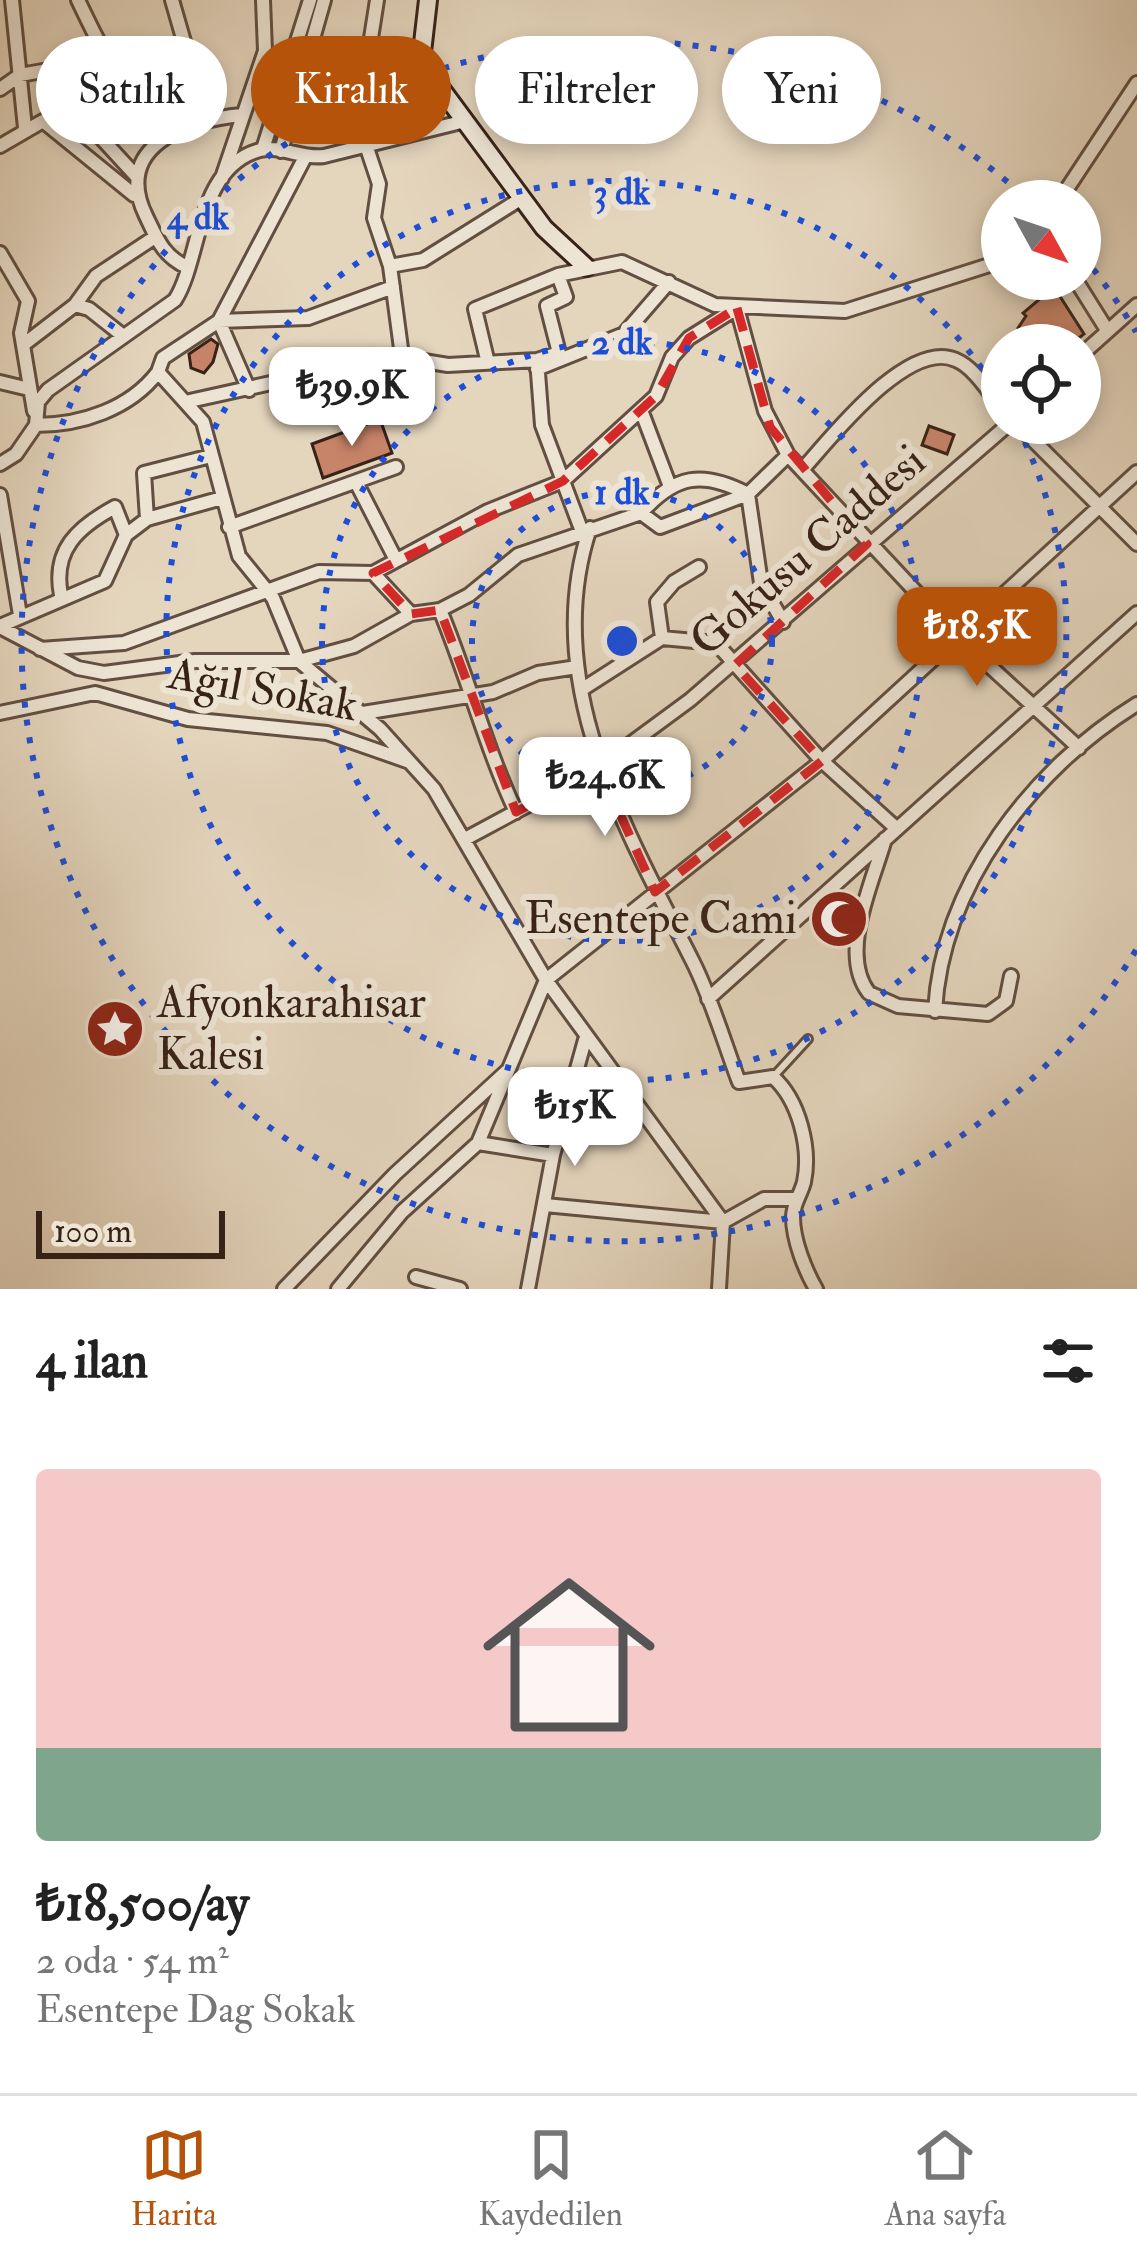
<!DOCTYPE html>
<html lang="tr">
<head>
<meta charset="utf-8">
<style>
	:root { --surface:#fff; --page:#f2f2f2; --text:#222; --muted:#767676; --line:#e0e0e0; --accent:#b45309 }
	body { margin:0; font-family:"IM FELL Double Pica",serif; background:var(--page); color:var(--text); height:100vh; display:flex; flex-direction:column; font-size:45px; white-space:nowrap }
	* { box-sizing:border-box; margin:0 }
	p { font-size:39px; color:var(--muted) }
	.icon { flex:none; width:66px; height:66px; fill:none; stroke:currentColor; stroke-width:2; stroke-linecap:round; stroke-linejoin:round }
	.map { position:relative; height:1289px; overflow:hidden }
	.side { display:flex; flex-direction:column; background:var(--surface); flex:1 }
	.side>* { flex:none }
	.hud { position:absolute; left:36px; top:36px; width:1065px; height:108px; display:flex; gap:24px }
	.needle { width:78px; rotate:130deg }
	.tools { position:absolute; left:981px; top:180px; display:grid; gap:24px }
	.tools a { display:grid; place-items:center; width:120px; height:120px; border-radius:50%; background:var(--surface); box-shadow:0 6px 18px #0003; font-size:60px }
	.scale { position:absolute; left:36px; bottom:30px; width:189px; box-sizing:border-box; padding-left:12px; border:6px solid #372218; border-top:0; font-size:33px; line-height:42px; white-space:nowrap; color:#372218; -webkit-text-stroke:9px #ede4d4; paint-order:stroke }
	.price { position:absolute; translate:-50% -102px; padding:0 27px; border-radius:24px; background:#fff; color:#222; font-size:39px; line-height:78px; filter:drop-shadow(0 3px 6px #0008) }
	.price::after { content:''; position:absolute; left:50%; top:72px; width:36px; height:27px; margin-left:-18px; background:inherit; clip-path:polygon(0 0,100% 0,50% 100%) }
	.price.current { background:var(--accent); color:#fff }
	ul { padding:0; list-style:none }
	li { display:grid; align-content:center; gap:24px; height:636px; padding:0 36px }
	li+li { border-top:3px solid var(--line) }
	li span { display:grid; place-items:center; height:372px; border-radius:12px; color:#555 }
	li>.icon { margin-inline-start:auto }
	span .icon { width:216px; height:216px; fill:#fffc; stroke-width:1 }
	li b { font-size:51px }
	h2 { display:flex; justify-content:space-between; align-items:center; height:144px; padding:0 36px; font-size:51px }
	.pill { padding:0 42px; border-radius:54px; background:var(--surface); box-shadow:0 6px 18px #0003; font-size:42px; line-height:108px }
	.pill.current { background:var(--accent); color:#fff }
	.menu { display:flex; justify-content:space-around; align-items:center; height:168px; border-top:3px solid var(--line); background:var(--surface); font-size:33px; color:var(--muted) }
	.menu a { display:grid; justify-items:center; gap:6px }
	.menu .current { color:var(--accent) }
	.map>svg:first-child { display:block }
	.building { fill:#c88469; stroke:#372218; stroke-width:3 }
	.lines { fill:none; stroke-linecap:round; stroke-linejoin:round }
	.lane-casing { stroke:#624f41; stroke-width:12 }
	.street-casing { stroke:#624f41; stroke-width:18 }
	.secondary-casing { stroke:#372218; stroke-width:22 }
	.lane { stroke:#ede4d4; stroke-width:6 }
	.street { stroke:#ede4d4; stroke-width:12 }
	.secondary { stroke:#ede4d4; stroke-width:16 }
	.marked { fill:none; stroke:#d62828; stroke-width:9; stroke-dasharray:24 15; stroke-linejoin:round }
	.ring { fill:none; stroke:#1d4ed8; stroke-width:6; stroke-dasharray:6 12 }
	.labels { text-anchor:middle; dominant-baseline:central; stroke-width:12; stroke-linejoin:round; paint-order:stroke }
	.street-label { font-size:45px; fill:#372218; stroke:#ede4d4 }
	.poi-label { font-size:45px; fill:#372218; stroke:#ede4d4; text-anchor:end }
	.centre { fill:#1d4ed8; stroke:#ede4d4; stroke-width:6 }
	.ring-label { font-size:36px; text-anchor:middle; font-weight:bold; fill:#1d4ed8; stroke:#ede4d4; stroke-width:12; stroke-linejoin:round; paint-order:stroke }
</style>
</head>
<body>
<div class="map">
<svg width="1137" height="1289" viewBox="0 0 1137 1289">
	<rect width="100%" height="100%" fill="#e4d5bd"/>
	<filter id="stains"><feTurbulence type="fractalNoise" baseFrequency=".00167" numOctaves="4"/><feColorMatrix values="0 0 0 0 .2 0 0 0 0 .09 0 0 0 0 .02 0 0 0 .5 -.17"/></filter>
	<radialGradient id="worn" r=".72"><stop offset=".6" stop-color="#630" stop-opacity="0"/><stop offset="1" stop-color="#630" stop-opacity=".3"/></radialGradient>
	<path class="building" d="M1054,287L1084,334L1070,345H1035L1018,328L1026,316L1023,313Z
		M211,339L218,344L213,362L204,373L191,368L189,354Z
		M380,419L392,453L323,478L312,444Z
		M929,426L954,435L947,454L922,445Z
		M830,903L853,907L847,935L823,931Z"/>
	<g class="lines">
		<g class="lane-casing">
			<path id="lane" d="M774,1076L808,1039"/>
		</g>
		<g class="street-casing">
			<path id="street" d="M12,0L25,128
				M78,0C103,52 122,96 171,130
				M172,0L206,118
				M377,0L363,89L366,145L379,184L374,218L390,266L402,356
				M0,89L20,75L54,69L70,104L137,177
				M0,146L43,121L134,195
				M263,149L310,0
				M281,151L324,0
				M222,178L265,51L263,0
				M1059,201L1137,83
				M0,253L28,301L21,333L34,411
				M390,266L423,260L522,198
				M187,267C163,256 157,239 146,216C112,147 185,120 242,115
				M558,275L566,297L547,306L559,353L537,360L542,425L581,529
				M1075,279L1107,330
				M75,305L89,309L122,335
				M23,345L75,305L96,276L155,237
				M1080,356L1137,305
				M487,359L475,309L558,275L622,262L715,305L845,311L1002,261
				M537,369L624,334L669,282
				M158,372L163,358L219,321L304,159
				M0,382L29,389
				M249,390L219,321L308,318L393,287
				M185,402L393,356L448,365L537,360
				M641,410L669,484
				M1016,423L1137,544
				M36,425L38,402L48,390L175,300C201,260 196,167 260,150C280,145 302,159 324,156L461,122
				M0,464L16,454L36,425C81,425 130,409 158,372L203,422L239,556L273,598L299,661L380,729L434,789L546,980L723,1222L719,1289
				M802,470C830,439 908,338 956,360C975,368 989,393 1002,408
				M356,482L396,560
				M0,495L20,615
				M641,513C675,475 702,470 748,494L761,583L783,622
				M147,519L144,473L211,456
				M229,527L396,467
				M590,528C539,681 625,828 693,962C712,1000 724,1042 739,1082L773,1077C799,1100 811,1148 804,1182C801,1194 793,1204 793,1217C793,1240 805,1270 816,1289
				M373,573L411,614
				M61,595C52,550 78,527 115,507L126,535
				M440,610C468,677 485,746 516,812
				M0,626L105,581L126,535L147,519L222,498
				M0,627L78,668L104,673L195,661H299L354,646L411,614L440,610L469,595L518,555L641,513L660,527L748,494L788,455
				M662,638L657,602L674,582L699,567
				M40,649L124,643L319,572L373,573L488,511L563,481L656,396L672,357L689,338L737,308L765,411L788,455L958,637L1079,748
				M581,690L662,638L716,643L822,761L896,828
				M0,713L95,693L188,719L327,733L407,761
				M363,713L493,692L538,673L577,667
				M465,839L599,767L690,700L1010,423
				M885,839C873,882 838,953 869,993L898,1006L988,1014L1006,1001L1011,976
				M708,999L1137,613
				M935,1011C942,885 1032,769 1137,704
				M478,1143L553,1155
				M545,1205L723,1222L764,1199H796
				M416,1277L460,1289
				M284,1289L395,1174L507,1071
				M338,1289L402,1212L478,1143L546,980L822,761L1137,472
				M528,1289L553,1155L585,1040"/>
		</g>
		<g class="secondary-casing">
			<path id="secondary" d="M428,0L422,52L430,74L544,228L586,267"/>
		</g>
		<use href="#lane" class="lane"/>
		<use href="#street" class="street"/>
		<use href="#secondary" class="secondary"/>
	</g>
	<path class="marked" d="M737,308L770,427L867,544L735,665L822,761L655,892L599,767L516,812L440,610L411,614L373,573L563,481L656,396L689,338Z"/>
	<g class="ring">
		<circle cx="622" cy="641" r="150"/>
		<circle cx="622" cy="641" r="300"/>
		<path d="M1017 426A450 450 0 1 1 1002 399"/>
		<path d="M1136 950A600 600 0 1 1 1027 199M1082 255A600 600 0 0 1 1136 332"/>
	</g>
	<defs>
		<g id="mosque-disc" transform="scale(3)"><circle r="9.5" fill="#8f2418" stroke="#ede4d4"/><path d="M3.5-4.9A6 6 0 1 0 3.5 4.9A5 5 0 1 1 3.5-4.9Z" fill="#fff"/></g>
		<g id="sight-disc" transform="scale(3)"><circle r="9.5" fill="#8f2418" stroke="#ede4d4"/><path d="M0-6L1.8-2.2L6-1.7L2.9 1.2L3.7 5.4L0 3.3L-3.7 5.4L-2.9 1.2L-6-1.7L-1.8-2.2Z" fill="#fff"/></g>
	</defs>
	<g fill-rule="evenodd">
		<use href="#mosque-disc" x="839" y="919"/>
		<use href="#sight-disc" x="115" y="1029"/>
	</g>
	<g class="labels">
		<g class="street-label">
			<text transform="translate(808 551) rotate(-41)">Gokusu Caddesi</text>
			<text transform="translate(263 690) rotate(10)">Ağıl Sokak</text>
		</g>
		<g class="poi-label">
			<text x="797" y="919">Esentepe Cami</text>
			<text x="157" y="1003" text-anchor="start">Afyonkarahisar<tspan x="157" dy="52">Kalesi</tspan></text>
		</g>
	</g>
	<circle cx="622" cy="641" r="18" class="centre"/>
	<g class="ring-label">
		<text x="622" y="204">3 dk</text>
		<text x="198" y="229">4 dk</text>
		<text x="622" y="354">2 dk</text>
		<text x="622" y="504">1 dk</text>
	</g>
	<rect width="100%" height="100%" filter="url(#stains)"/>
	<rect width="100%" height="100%" fill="url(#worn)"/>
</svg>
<div class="tools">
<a><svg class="needle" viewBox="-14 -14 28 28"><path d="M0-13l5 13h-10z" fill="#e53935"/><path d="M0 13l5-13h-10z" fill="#767676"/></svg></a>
<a><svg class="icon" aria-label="locate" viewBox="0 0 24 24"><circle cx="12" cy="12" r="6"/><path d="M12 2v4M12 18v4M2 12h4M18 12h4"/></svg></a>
</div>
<div class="scale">100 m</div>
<b class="price" style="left:352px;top:449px">₺39.9K</b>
<b class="price current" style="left:977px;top:689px">₺18.5K</b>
<b class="price" style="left:605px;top:839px">₺24.6K</b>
<b class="price" style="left:575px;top:1169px">₺15K</b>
<div class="hud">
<a class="pill">Satılık</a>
<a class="pill current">Kiralık</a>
<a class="pill">Filtreler</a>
<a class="pill">Yeni</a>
</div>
</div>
<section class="side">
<h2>4 ilan<svg class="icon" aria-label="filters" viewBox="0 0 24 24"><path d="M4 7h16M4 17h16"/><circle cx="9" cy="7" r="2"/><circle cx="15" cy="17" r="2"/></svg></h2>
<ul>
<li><span style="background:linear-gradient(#f6c9c9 75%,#7fa58c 0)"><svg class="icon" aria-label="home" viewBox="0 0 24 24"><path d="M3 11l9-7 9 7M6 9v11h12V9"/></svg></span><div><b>₺18,500/ay</b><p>2 oda · 54 m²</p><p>Esentepe Dag Sokak</p></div></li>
</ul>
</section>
<nav class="menu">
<a class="current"><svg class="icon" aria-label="map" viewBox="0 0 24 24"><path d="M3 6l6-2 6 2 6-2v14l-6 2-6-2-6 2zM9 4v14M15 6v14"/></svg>Harita</a>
<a><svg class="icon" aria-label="saved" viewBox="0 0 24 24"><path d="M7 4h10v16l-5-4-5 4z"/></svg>Kaydedilen</a>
<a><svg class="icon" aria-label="home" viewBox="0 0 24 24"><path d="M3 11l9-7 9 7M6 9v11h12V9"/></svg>Ana sayfa</a>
</nav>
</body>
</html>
